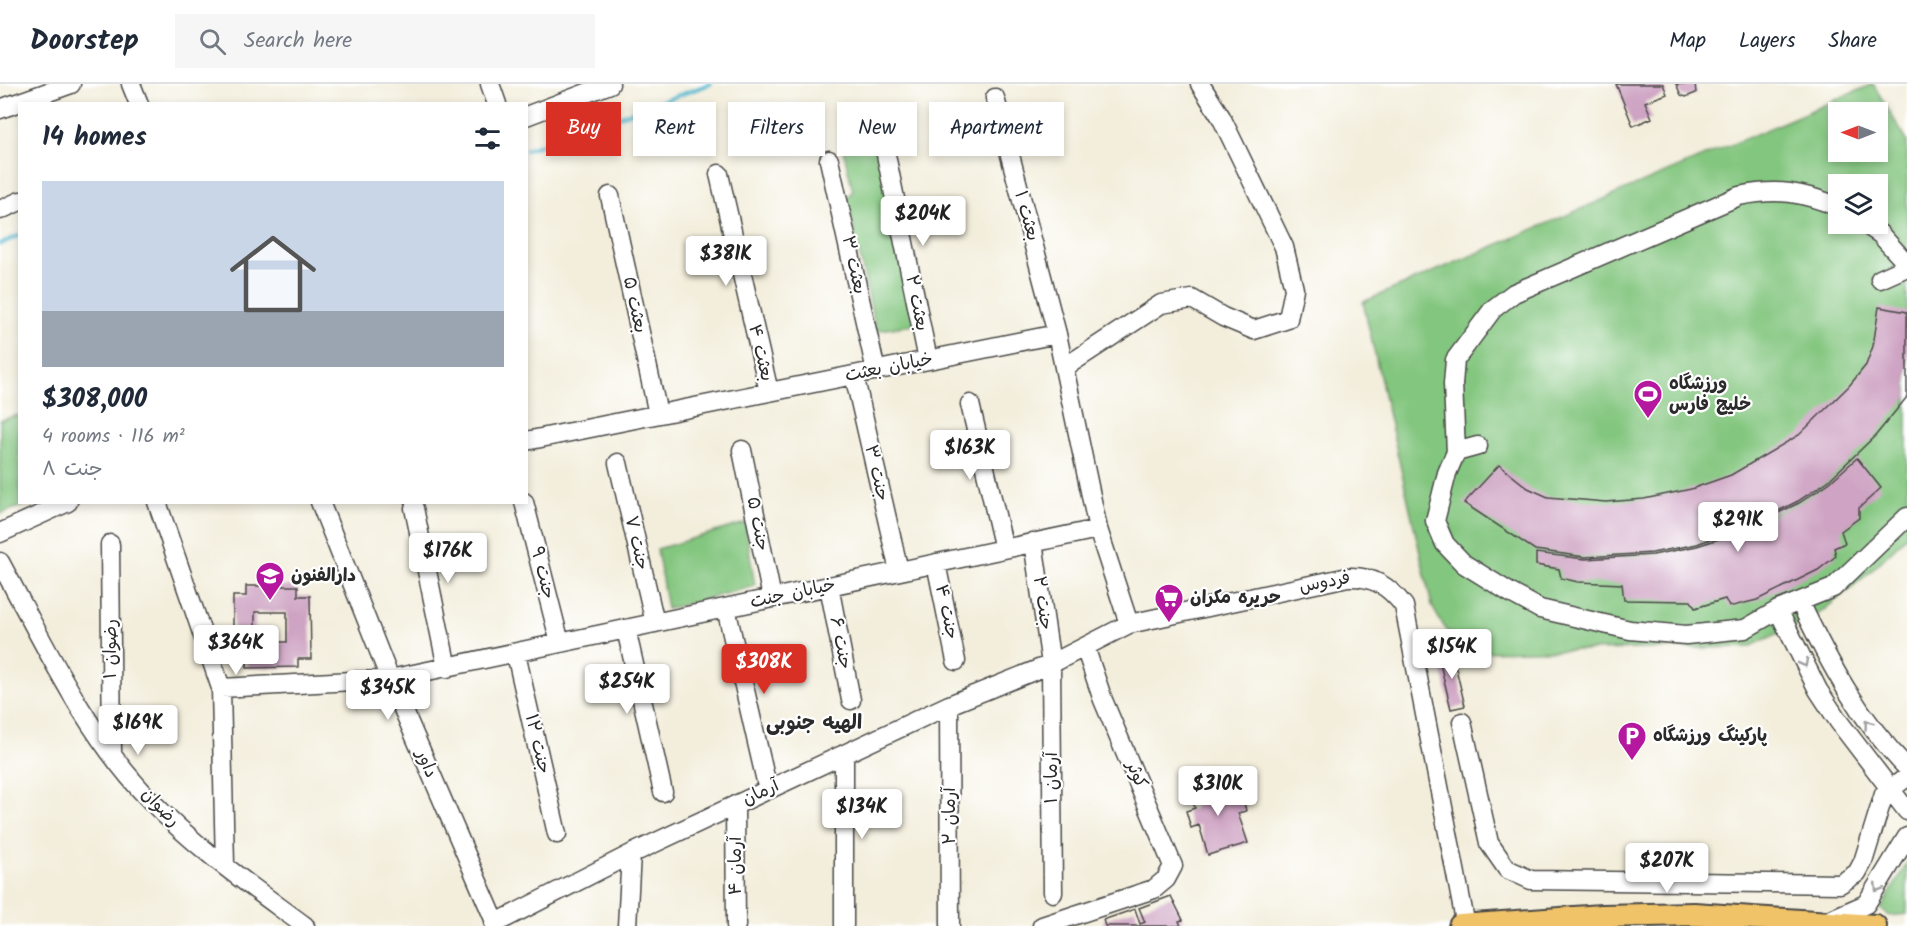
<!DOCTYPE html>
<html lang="en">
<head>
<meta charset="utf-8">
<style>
	:root { --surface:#fff; --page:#f6f6f7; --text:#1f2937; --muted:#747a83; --line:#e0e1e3; --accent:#d93025 }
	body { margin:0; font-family:Kalam,"Playpen Sans Arabic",sans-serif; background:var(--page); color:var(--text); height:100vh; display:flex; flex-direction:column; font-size:22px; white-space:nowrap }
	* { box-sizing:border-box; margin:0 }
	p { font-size:20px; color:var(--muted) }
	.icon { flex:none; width:33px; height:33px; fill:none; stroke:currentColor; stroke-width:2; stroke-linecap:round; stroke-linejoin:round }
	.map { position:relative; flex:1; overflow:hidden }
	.details { position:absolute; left:18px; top:18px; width:510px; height:402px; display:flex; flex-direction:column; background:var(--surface); border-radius:0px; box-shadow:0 3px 9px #0003 }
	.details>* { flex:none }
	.guide { position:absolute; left:546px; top:18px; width:570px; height:54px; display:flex; gap:12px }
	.needle { width:39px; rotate:270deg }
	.tools { position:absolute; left:1828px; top:18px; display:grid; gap:12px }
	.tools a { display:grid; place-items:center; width:60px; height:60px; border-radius:0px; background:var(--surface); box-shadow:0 3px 9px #0003; font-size:30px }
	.price { position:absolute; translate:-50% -51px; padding:0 14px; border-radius:6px; background:#fff; color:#222; font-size:20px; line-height:39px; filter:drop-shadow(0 2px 3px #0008) }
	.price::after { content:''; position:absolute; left:50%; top:36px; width:18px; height:14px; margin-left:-9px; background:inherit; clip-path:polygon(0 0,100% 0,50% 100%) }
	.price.active { background:var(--accent); color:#fff }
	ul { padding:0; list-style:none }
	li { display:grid; align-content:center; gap:12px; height:318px; padding:0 24px }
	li+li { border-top:2px solid var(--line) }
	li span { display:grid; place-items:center; height:186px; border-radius:0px; color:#555 }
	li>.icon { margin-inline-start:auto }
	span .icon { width:108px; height:108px; fill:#fffc; stroke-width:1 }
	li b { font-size:26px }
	h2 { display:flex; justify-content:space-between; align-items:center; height:72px; padding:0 24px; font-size:26px }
	.tag { padding:0 21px; border-radius:0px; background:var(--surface); box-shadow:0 3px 9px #0003; font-size:21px; line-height:54px }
	.tag.active { background:var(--accent); color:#fff }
	header { display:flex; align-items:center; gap:36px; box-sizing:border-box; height:84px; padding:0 30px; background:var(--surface); border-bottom:2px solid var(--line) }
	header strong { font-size:28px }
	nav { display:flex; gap:33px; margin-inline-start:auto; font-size:21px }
	.search { width:420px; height:54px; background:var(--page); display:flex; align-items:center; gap:15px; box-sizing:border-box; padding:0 21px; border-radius:0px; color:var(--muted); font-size:22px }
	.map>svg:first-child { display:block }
	.green { fill:#83c67f; stroke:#577855; stroke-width:1.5; fill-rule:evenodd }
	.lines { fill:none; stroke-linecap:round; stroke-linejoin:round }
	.stream { stroke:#4fb7cd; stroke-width:4.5 }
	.building { fill:#cea3c3; fill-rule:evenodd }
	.minor-casing { stroke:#494846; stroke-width:21 }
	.major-casing { stroke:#494846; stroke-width:26 }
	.minor { stroke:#fff; stroke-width:18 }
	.major { stroke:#f1c369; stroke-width:22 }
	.oneway { stroke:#a0a0a0 }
	.labels { text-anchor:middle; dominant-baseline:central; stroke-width:4.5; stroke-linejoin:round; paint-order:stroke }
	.street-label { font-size:18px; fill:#2b2b2b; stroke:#fff }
	.poi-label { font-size:18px; font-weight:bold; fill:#2b2b2b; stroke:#fff; text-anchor:start }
	.neighbourhood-label { font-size:20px; font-weight:bold; fill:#2b2b2b; stroke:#fff }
</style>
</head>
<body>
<header>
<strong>Doorstep</strong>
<div class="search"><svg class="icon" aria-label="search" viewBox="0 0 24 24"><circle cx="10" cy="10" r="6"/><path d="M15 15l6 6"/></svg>Search here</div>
<nav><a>Map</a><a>Layers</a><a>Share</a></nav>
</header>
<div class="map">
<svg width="1907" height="842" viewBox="0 0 1907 842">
	<rect width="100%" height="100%" fill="#fff"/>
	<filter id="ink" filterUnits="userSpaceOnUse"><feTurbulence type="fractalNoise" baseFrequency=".0167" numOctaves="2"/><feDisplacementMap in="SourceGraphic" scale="12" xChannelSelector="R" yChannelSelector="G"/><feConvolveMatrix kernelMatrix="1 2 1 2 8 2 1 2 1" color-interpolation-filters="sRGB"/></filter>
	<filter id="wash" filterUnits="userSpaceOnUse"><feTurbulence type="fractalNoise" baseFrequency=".008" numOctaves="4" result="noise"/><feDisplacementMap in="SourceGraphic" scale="24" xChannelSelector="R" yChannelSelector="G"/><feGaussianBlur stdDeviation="1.35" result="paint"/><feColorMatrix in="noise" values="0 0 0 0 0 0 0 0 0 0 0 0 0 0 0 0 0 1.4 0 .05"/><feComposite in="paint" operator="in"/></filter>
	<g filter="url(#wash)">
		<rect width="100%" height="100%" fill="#f3eedc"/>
		<path class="green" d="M1873,0L1907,57V452L1869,489L1816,532L1749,563L1481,568C1453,559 1445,547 1432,522L1363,218ZM1839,28H1878V68H1839ZM1839,100H1878V140H1839Z
			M877,59L915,240L876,247L847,114L853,107L843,64Z
			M19,331L20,418L30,419L0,430V336Z
			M745,439L755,502L667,525L657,465Z
			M1907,779V830L1889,832L1881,825Z"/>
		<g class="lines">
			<path class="stream" d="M526,66L710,0
				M0,160L20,151"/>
		</g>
		<g id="blocks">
			<path class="building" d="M1616,0H1663L1667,10L1645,18L1652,34L1633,42Z
				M1676,0H1695L1696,9L1686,13L1681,11Z
				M1879,223L1907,228V313L1876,351L1828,397L1798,417L1762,435L1697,460L1652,469L1585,473L1535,466L1464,419L1499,381L1528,404L1548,413L1606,418L1644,415L1691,405L1731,391L1799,351L1849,302L1866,281L1873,262Z
				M1857,374L1881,404L1859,424V434L1841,447L1845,459L1834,464L1836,472L1818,486L1757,516L1729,523L1725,515L1695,524L1691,517L1624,516L1622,500L1578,498L1561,494L1559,485L1536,481V469L1585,475L1653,471L1697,462L1734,450L1799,419L1829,399Z
				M246,502H298V512H310L311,575H298V583L247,584V575H233V512H246ZM255,528H287V558H255Z
				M1452,568L1465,622L1451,625L1438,571Z
				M1228,696L1233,714L1242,711L1246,727L1238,729L1248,759L1208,771L1199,741L1191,744L1186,727L1195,724L1190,708Z
				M1171,812L1183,836L1179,837L1181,842H1105L1103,836L1135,825L1140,840L1145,838L1139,824Z"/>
		</g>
	</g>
	<g filter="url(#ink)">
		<use href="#blocks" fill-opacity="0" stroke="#494846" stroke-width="1.5"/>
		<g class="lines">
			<g class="minor-casing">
				<path id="minor" d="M131,0L139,20
					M490,0L497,20
					M995,14L1057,250
					M0,25L71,0
					M526,32L610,0
					M883,56L928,276
					M829,76L876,287
					M719,90L769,308
					M610,112L658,330
					M1839,123C1802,108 1778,104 1739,112L1514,209L1493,225L1455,276L1453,300L1456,368L1447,389L1435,437L1445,460L1464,480L1509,508L1540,525L1630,546L1686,551L1745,545L1778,526L1833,504L1907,433
					M0,126L20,117
					M1865,140L1880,150L1907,180
					M1880,195L1907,183
					M1065,283L1161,220L1192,215L1223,233L1254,246L1288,235L1294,205L1284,163L1221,33L1200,0
					M854,291L899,487
					M970,320L1004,465
					M526,357L1057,250L1098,445
					M742,366L772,514
					M1456,368L1478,362
					M618,379L655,539
					M157,418L221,604L225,782
					M320,418L390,595L497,842
					M524,418L560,559
					M414,424L447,584
					M0,449L68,418
					M1033,458L1051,580L1053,809
					M110,460L112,669
					M0,478C44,559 85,649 150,716C196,764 251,802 305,842
					M936,479L956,577
					M829,502L851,616
					M1800,518C1829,579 1859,635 1907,684
					M726,524L768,706
					M1778,526L1818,606L1839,638L1907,727
					M626,545L663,708
					M516,570L557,750
					M221,604L390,595L1098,445L1129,540
					M949,621L950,842
					M1462,638L1489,759L1507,785L1531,796L1840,800L1857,789L1863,778L1884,710L1907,693
					M735,721L736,842
					M1827,837L1866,820L1907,753
					M494,840L631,770L949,621L1051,580L1129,540L1348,493C1373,492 1389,502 1404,522L1466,842
					M627,842L631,770
					M844,842V670
					M1042,842L1154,805L1166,795L1173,782L1103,616L1085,563"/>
			</g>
			<g class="major-casing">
				<path id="major" d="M1460,842L1602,832L1694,830L1875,842"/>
			</g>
			<use href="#minor" class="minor"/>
			<use href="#major" class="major"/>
		</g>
		<defs><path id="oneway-chevron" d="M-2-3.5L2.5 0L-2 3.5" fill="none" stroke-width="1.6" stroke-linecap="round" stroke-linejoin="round" transform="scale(1.5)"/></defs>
		<g class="oneway">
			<use href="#oneway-chevron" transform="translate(1804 579) rotate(62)"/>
			<use href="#oneway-chevron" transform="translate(1868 640) rotate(-127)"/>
			<use href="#oneway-chevron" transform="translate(1878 804) rotate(122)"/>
		</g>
	</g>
	<defs>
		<g id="stadium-pin" transform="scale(1.5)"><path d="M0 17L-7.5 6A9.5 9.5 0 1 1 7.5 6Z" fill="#b5179e" stroke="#fff"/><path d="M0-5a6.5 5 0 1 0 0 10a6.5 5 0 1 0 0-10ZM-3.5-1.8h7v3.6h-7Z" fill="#fff"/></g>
		<g id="school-pin" transform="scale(1.5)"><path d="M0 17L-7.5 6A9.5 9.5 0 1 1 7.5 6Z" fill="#b5179e" stroke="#fff"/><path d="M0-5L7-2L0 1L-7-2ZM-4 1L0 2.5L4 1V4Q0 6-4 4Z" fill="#fff"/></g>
		<g id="supermarket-pin" transform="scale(1.5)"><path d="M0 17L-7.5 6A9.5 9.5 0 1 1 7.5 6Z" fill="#b5179e" stroke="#fff"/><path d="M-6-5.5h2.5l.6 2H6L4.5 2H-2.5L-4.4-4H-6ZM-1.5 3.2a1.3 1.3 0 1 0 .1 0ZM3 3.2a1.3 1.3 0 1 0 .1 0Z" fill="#fff"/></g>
		<g id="parking-pin" transform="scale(1.5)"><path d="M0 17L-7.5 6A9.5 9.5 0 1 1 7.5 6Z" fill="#b5179e" stroke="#fff"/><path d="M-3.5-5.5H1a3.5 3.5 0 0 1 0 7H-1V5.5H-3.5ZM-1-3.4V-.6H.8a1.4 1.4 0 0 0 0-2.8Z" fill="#fff"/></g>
	</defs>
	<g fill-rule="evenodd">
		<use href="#stadium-pin" x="1648" y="310"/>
		<use href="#school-pin" x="270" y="492"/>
		<use href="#supermarket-pin" x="1169" y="514"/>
		<use href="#parking-pin" x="1632" y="652"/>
	</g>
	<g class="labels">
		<g class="street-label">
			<text transform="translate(1026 132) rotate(75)">بعثت ۱</text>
			<text transform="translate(853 181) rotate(78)">بعثت ۳</text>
			<text transform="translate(916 219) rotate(79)">بعثت ۲</text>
			<text transform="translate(634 221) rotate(78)">بعثت ۵</text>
			<text transform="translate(760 269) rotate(77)">بعثت ۴</text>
			<text transform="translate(889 284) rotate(-11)">خیابان بعثت</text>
			<text transform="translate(876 389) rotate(77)">جنت ۳</text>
			<text transform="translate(757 440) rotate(79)">جنت ۵</text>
			<text transform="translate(636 459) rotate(77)">جنت ۷</text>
			<text transform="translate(542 489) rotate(76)">جنت ۹</text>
			<text transform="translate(1325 499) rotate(-11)">فردوس</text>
			<text transform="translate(793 510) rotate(-12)">خیابان جنت</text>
			<text transform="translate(1042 519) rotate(82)">جنت ۲</text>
			<text transform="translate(946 528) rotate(78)">جنت ۴</text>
			<text transform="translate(840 559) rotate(79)">جنت ۶</text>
			<text transform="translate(111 565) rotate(-90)">رضوان ۱</text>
			<text transform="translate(537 660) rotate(77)">جنت ۱۲</text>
			<text transform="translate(426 680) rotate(67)">داور</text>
			<text transform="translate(1136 691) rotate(67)">کوثر</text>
			<text transform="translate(1052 694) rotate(-90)">آرمان ۱</text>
			<text transform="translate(761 709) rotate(-25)">آرمان</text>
			<text transform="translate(160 724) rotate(46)">رضوان</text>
			<text transform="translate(950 732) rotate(-90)">آرمان ۲</text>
			<text transform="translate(736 782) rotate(-90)">آرمان ۴</text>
		</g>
		<g class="poi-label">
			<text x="1669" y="300">ورزشگاه<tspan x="1669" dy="21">خلیج فارس</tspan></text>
			<text x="291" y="492">دارالفنون</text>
			<text x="1190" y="514">حریره مکران</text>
			<text x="1653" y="652">پارکینگ ورزشگاه</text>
		</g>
		<g class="neighbourhood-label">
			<text x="814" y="640">الهیه جنوبی</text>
		</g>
	</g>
</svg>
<div class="tools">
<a><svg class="needle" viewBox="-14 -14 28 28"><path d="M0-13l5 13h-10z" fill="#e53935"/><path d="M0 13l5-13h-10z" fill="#747a83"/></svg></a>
<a><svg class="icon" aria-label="layers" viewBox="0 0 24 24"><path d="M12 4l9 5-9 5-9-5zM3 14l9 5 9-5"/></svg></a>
</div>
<b class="price" style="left:923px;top:163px">$204K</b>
<b class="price" style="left:726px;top:203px">$381K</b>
<b class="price" style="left:970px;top:397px">$163K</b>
<b class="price" style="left:1738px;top:469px">$291K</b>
<b class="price" style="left:448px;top:500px">$176K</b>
<b class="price" style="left:236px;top:592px">$364K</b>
<b class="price" style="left:1452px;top:596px">$154K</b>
<b class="price active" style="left:764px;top:611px">$308K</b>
<b class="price" style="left:627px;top:631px">$254K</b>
<b class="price" style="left:388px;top:637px">$345K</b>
<b class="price" style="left:138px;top:672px">$169K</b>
<b class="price" style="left:1218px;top:733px">$310K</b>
<b class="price" style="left:862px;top:756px">$134K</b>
<b class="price" style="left:1667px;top:810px">$207K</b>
<div class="guide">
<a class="tag active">Buy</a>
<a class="tag">Rent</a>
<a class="tag">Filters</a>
<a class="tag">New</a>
<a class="tag">Apartment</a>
</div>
<section class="details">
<h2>14 homes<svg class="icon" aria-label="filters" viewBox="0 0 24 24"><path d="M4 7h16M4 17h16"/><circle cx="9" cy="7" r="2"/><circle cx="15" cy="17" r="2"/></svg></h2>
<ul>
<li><span style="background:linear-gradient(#c9d6e8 70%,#9aa5b1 0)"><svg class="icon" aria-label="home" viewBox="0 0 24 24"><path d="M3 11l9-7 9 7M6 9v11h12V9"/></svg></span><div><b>$308,000</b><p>4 rooms · 116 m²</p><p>جنت ۸</p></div></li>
</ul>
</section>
</div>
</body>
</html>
